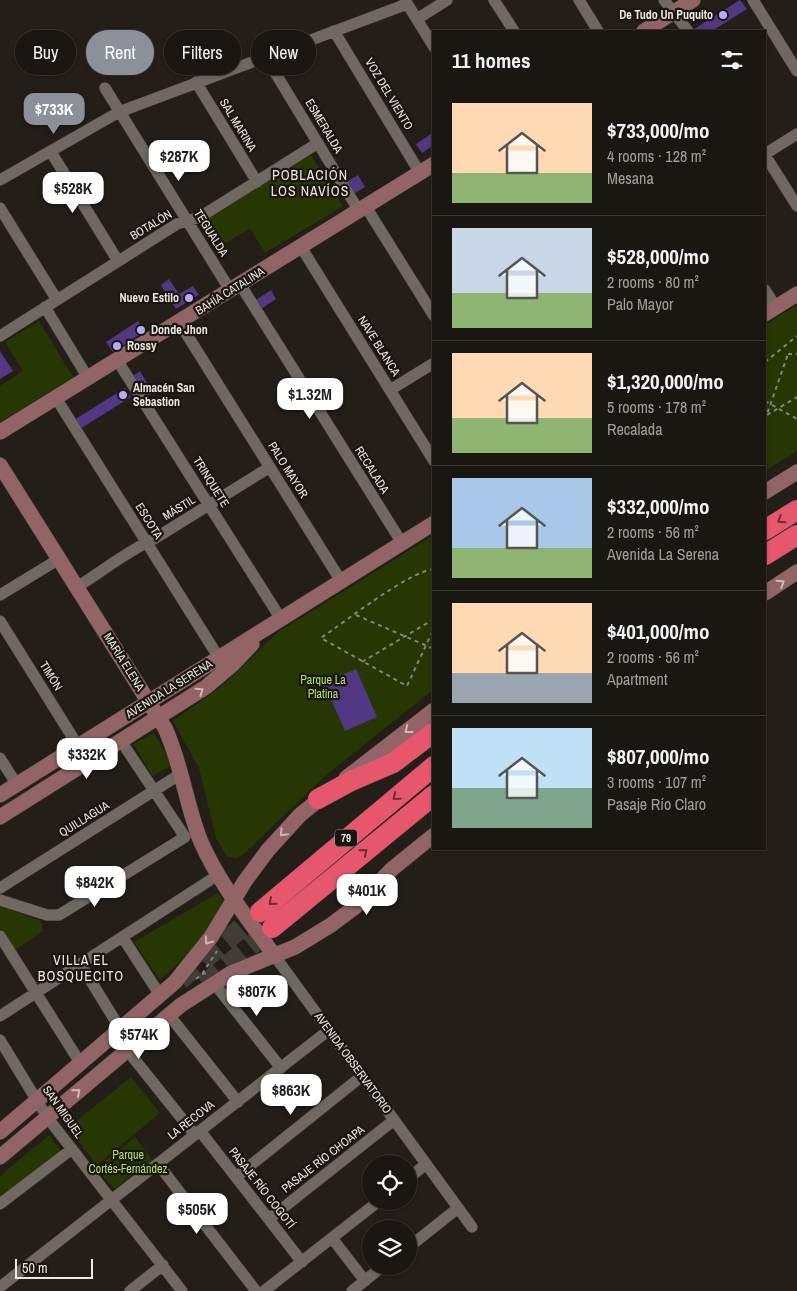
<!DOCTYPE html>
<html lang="en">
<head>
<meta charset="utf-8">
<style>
	:root { --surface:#1a1611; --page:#27231f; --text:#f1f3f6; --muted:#9f9f9f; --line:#383531; --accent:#8c9099 }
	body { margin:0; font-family:"Archivo Narrow",sans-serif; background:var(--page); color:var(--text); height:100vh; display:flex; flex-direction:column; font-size:19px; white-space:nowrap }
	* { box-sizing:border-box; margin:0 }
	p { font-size:16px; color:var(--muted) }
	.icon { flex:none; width:28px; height:28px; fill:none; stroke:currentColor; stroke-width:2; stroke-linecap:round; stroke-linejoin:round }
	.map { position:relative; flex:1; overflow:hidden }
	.sheet { position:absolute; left:432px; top:30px; width:334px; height:820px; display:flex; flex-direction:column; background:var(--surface); border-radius:0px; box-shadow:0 1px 4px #0004,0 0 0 1px var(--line) }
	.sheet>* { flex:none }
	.hud { position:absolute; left:15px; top:30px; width:342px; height:45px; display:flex; gap:10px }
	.controls { position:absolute; left:362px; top:1155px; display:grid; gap:10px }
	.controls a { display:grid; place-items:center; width:55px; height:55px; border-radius:50%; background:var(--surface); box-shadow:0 1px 4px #0004,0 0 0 1px var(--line); font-size:25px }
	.scale { position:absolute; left:15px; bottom:12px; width:78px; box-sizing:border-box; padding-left:5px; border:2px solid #ece8e4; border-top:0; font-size:14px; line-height:18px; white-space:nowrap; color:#ece8e4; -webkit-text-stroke:4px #1a150e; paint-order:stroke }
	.price { position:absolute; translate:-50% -42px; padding:0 11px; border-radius:10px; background:#fff; color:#222; font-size:16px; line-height:32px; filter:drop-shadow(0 1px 2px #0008) }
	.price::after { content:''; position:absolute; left:50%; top:30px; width:15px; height:11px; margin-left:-8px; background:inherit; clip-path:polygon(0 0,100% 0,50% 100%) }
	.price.active { background:var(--accent); color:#fff }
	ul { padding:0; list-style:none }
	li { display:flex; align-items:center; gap:15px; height:125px; padding:0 20px }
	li+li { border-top:1px solid var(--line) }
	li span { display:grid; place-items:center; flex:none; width:140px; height:100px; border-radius:0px; color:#555 }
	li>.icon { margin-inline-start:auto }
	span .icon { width:60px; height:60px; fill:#fffc; stroke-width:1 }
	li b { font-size:21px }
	h2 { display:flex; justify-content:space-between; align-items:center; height:60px; padding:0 20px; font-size:21px }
	.pill { padding:0 18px; border-radius:22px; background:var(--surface); box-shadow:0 1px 4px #0004,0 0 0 1px var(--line); font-size:18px; line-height:45px }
	.pill.active { background:var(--accent); color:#fff }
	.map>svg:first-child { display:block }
	.green { fill:#263704 }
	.building { fill:#523783 }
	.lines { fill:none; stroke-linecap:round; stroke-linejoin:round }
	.highway-tunnel { stroke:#413c36; stroke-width:20; stroke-dasharray:20 10; stroke-linecap:butt }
	.street-casing { stroke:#3e3935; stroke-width:12 }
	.secondary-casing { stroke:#3e3935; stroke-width:16 }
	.highway-casing { stroke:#3e3935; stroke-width:21 }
	.path { stroke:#86817c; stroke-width:2; stroke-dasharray:4 4; stroke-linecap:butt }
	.street { stroke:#706961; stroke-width:11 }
	.secondary { stroke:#936465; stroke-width:15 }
	.highway { stroke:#e6576d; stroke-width:20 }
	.oneway { stroke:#6c2f34 }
	.oneway2 { stroke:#cdbab8 }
	.poi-dot { fill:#b1adfa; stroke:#1a150e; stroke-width:2 }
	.labels { text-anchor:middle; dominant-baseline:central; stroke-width:4.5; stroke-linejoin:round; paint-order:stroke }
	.shield { fill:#1a150e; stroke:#ada9a4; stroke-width:1 }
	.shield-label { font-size:11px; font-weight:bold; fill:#ece8e4 }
	.poi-label { font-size:12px; font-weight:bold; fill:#ece8e4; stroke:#1a150e; text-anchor:start }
	.street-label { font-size:12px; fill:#ece8e4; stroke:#1a150e }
	.park-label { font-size:12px; fill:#b2e06c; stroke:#1a150e }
	.neighbourhood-label { font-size:14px; letter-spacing:1px; fill:#ece8e4; stroke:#1a150e }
</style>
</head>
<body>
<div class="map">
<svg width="797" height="1291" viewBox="0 0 797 1291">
	<rect width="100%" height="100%" fill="#231e17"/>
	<path class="green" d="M310,153L343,206L265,253L250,228L218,248L201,222Z
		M797,305V451L765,471V325Z
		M39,321L73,377L0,422V386L23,371L5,342Z
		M434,535V689L325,776L244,854L237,858L227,857L216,838L199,768L173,721L222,686L277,633Z
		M154,733L172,765L152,776L134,744Z
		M218,893L226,904L196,947L160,980L134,942Z
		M0,906L41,921L43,931L15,950L0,928Z
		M131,1077L160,1113L97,1165L68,1128Z
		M49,1135L61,1151L0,1200V1176Z
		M135,1137L153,1161L116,1188L112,1187L97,1168Z"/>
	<path class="building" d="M740,0L747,9L712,31H691Z
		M434,132V145L422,153L416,144Z
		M358,175L365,187L354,194L346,182Z
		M169,279L179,294L193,286L199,295L176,309L161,285Z
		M271,290L276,299L261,309L256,300Z
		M138,321L145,331L113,352L106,342Z
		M0,351L13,371L0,379Z
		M140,371L153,393L146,397L133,376Z
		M125,388L131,397L80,429L74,420Z
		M356,669L377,717L345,731L324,683Z"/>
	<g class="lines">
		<path class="highway-tunnel" d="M180,980L260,912
			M204,985L272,928"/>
		<g class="street-casing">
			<path id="street" d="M405,0L434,47
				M494,0L514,31
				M579,0L598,31
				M664,0L688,31
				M753,0L797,71
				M417,19L447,0
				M334,31L420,173
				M265,56L359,211
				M196,82L257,182
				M105,88L230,290
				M51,152L118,261
				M765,154L797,134
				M765,155L797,206
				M0,180L119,112L407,4
				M366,207L434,316
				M0,208L57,300
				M301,247L434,461
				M240,284L402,543
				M765,290L776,307
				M45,307L88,378
				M179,322L341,581
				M0,336L177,224L200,217L318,143
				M117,360L281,619
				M390,390L434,363
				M56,398L219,658
				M77,587C103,571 127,551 154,539L270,467
				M0,595L59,559
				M0,621L78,746
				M0,758L17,785
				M0,888L182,773
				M0,900L47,915H59L185,837L121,741
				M0,936L81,1064
				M123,938L160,995
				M274,955L472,1227
				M81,965L121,1030
				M214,983L281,1068
				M169,1015L238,1102
				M0,1016L218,875
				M0,1040L47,1117L182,1291
				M127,1050L195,1135
				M200,1131L302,1262
				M158,1164L256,1291
				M236,1177L362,1076
				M409,1178L426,1164
				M0,1204L72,1149
				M269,1219L394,1120
				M332,1238L365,1281
				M409,1247L458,1208
				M0,1287L329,1030
				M130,1291L163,1265
				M264,1291L379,1201
				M352,1291L383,1266"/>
		</g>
		<g class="secondary-casing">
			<path id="secondary" d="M644,31L693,0
				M765,314L797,294
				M0,432L434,164
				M0,465L165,728C182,765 186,805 201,842C219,883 248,919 274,955
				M765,492L797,472
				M765,593L797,572
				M346,778L434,710
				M0,795L434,523
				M0,817L206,687L232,665L252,644
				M0,1132L175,982L211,937L245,881L268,850L300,815L326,794
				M0,1157L181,1005L231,973L295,947L331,925L355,907L392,869L434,835"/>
		</g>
		<g class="highway-casing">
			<path id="highway" d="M765,530L797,510
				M765,555L797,535
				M318,799L351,781L393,763L434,732
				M260,912L434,766
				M272,928L434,795"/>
		</g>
		<path class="path" d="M788,354H797
			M765,362L797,336
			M765,401L797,419
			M767,415L797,397
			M765,420L788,354
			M434,569C408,572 346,621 321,638L407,686L434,628
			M356,615L434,649
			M362,662L434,619
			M202,974L207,973
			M196,979L202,974L217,951"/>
		<use href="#street" class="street"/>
		<use href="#secondary" class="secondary"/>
		<use href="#highway" class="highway"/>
	</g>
	<defs><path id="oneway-chevron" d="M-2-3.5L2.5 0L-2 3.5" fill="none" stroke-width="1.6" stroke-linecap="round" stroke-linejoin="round" transform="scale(1.25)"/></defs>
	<g class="oneway">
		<use href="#oneway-chevron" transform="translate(781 520) rotate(147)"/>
		<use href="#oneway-chevron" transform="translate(396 797) rotate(141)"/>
		<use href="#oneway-chevron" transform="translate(364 852) rotate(-40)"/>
		<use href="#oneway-chevron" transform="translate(272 902) rotate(139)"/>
	</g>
	<g class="oneway2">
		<use href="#oneway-chevron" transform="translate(781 583) rotate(-33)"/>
		<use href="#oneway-chevron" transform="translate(200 691) rotate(-34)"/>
		<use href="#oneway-chevron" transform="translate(408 730) rotate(142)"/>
		<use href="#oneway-chevron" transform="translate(283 833) rotate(133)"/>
		<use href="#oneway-chevron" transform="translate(208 941) rotate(126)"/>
		<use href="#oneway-chevron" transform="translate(77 1092) rotate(-40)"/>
	</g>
	<g class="poi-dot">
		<circle cx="723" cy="15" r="5"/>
		<circle cx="189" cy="298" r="5"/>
		<circle cx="141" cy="330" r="5"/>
		<circle cx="117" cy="346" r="5"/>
		<circle cx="123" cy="395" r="5"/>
	</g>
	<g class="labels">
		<rect class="shield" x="335" y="829.5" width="22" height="17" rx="4"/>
		<g class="shield-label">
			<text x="346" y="838">79</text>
		</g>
		<g class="poi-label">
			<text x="713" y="15" text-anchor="end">De Tudo Un Puquito</text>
			<text x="179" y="298" text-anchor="end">Nuevo Estilo</text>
			<text x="151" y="330">Donde Jhon</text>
			<text x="127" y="346">Rossy</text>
			<text x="133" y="388">Almacén San<tspan x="133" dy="14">Sebastion</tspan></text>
		</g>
		<g class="street-label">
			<text transform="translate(389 94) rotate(59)">VOZ DEL VIENTO</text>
			<text transform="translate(238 125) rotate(59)">SAL MARINA</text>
			<text transform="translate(324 126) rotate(59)">ESMERALDA</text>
			<text transform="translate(151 225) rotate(-31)">BOTALÓN</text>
			<text transform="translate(211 233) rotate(58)">TEGUALDA</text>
			<text transform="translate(230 291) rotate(-32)">BAHÍA CATALINA</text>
			<text transform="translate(379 346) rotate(58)">NAVE BLANCA</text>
			<text transform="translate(288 470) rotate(58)">PALO MAYOR</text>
			<text transform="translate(372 470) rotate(58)">RECALADA</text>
			<text transform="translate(211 482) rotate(58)">TRINQUETE</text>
			<text transform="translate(179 508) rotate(-32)">MÁSTIL</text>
			<text transform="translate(149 521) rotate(58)">ESCOTA</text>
			<text transform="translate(124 662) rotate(58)">MARÍA ELENA</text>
			<text transform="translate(51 676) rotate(58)">TIMÓN</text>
			<text transform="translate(169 689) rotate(-32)">AVENIDA LA SERENA</text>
			<text transform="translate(84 819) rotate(-32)">QUILLAGUA</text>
			<text transform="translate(353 1063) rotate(54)">AVENIDA OBSERVATORIO</text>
			<text transform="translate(63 1112) rotate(55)">SAN MIGUEL</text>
			<text transform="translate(191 1120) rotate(-38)">LA RECOVA</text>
			<text transform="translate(323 1159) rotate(-38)">PASAJE RÍO CHOAPA</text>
			<text transform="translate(262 1188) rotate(52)">PASAJE RÍO COGOTÍ</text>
		</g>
		<g class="park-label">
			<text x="323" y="680">Parque La<tspan x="323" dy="14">Platina</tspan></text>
			<text x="128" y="1155">Parque<tspan x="128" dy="14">Cortés-Fernández</tspan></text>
		</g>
		<g class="neighbourhood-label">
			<text x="310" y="175">POBLACIÓN<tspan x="310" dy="16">LOS NAVÍOS</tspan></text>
			<text x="81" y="960">VILLA EL<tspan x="81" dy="16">BOSQUECITO</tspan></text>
		</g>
	</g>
</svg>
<div class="controls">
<a><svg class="icon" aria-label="locate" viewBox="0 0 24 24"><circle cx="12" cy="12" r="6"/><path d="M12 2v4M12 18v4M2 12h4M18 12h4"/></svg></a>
<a><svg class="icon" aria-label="layers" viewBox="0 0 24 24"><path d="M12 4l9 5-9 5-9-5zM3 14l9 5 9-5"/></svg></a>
</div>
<div class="scale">50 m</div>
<b class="price active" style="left:54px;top:135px">$733K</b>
<b class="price" style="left:179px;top:182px">$287K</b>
<b class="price" style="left:73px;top:214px">$528K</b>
<b class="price" style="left:310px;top:420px">$1.32M</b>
<b class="price" style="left:87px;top:780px">$332K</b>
<b class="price" style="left:95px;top:908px">$842K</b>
<b class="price" style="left:367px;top:916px">$401K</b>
<b class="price" style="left:257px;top:1017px">$807K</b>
<b class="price" style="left:139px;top:1060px">$574K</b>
<b class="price" style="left:291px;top:1116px">$863K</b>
<b class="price" style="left:197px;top:1235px">$505K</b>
<div class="hud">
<a class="pill">Buy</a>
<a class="pill active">Rent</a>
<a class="pill">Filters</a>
<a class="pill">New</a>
</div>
<section class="sheet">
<h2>11 homes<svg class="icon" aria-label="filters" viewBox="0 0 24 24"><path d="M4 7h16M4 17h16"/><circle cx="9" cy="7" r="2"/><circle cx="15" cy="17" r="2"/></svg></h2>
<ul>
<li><span style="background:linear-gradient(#ffd9b3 70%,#8fb573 0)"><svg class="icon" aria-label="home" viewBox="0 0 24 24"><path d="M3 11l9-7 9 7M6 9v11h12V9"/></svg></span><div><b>$733,000/mo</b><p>4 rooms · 128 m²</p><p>Mesana</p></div></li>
<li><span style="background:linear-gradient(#c9d6e8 65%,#8fb573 0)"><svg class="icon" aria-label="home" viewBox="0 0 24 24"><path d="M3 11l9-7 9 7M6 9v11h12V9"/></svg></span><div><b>$528,000/mo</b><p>2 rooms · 80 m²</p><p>Palo Mayor</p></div></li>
<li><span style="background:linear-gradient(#ffd9b3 65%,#8fb573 0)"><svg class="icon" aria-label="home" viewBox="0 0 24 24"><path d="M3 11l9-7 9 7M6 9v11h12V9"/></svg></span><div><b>$1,320,000/mo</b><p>5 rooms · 178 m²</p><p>Recalada</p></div></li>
<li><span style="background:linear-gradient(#a9c7e8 70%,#8fb573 0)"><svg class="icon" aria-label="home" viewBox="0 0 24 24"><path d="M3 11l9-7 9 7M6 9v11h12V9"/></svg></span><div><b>$332,000/mo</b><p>2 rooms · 56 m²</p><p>Avenida La Serena</p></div></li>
<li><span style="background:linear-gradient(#ffd9b3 70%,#9aa5b1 0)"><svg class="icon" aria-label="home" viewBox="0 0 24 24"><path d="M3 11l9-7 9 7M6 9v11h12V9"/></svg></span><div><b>$401,000/mo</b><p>2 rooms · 56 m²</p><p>Apartment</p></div></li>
<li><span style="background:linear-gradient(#bfe0f5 60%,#7fa58c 0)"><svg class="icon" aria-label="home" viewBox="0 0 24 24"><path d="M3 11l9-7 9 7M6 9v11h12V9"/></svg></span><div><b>$807,000/mo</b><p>3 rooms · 107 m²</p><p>Pasaje Río Claro</p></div></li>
</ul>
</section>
</div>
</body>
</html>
